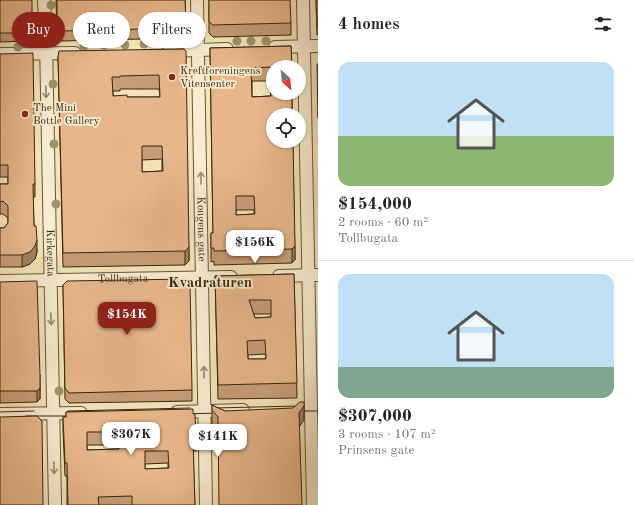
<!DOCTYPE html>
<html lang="en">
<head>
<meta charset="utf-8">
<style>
	:root { --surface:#fff; --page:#f2f2f2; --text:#222; --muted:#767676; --line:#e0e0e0; --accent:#8f2418 }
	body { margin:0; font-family:"Old Standard TT",serif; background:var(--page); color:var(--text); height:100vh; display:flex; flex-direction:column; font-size:15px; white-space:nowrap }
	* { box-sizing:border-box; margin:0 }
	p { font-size:13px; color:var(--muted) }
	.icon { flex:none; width:22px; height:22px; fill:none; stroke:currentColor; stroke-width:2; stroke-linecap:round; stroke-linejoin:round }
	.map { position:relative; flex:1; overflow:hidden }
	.sheet { display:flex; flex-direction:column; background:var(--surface); width:316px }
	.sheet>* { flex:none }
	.guide { position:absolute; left:12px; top:12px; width:246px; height:36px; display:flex; gap:8px }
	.needle { width:26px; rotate:153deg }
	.controls { position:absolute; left:266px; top:60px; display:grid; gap:8px }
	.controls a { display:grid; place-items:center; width:40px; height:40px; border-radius:50%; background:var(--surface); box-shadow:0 1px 3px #0004; font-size:20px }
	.price { position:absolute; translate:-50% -34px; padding:0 9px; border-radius:8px; background:#fff; color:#222; font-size:13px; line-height:26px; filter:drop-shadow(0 1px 2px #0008) }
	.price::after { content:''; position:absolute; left:50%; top:24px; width:12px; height:9px; margin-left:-6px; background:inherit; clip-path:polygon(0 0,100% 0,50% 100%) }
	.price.selected { background:var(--accent); color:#fff }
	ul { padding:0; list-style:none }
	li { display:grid; align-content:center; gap:8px; height:212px; padding:0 20px }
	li+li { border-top:1px solid var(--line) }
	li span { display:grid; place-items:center; height:124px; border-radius:12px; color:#555 }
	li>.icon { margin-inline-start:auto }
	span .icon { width:72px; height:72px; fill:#fffc; stroke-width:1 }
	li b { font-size:17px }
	h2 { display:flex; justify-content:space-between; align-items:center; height:48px; padding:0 20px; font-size:17px }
	.chip { padding:0 14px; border-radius:18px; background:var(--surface); box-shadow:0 1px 3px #0004; font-size:14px; line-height:36px }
	.chip.selected { background:var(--accent); color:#fff }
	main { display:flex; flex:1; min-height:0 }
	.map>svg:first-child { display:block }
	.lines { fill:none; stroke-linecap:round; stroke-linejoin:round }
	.minor-casing { stroke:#685637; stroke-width:14 }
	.minor { stroke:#f8edd2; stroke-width:12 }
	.tram { stroke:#39260b; stroke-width:1 }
	.tree { fill:#9f926c }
	.wall { fill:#c79d77; stroke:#39260b; fill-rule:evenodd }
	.shaded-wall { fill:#a27f61; stroke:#39260b }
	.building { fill:#e7b68a; stroke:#39260b; fill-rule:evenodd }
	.oneway { stroke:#988a6e }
	.poi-dot { fill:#8f2418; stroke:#f8edd2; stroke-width:1.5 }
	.labels { text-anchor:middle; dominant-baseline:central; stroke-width:3.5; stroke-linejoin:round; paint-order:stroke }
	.poi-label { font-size:11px; fill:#39260b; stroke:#f8edd2; text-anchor:start }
	.street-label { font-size:11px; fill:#39260b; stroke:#f8edd2 }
	.district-label { font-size:15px; font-weight:bold; fill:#39260b; stroke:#f8edd2 }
</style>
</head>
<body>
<main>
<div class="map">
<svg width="318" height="505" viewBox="0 0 318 505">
	<rect width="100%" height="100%" fill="#f4e4ba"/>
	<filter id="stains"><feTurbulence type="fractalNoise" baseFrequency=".005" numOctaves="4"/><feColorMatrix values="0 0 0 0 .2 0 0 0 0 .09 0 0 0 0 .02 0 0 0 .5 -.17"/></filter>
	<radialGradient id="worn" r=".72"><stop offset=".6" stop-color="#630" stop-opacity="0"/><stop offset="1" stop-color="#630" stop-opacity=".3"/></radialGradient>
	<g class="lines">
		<g class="minor-casing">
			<g id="minor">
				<path id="s1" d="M44,0L46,42L55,505"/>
				<path id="s2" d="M197,0L206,505"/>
				<path d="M303,0L311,409L313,505"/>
				<path d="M275,47L318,46"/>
				<path d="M169,51L227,49"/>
				<path d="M0,54L75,53"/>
				<path d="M279,276L318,275"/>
				<path id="s3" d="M0,281L231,277"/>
				<path d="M177,412L243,410"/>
				<path d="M0,414L81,413"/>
			</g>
		</g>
		<use href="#minor" class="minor"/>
		<path class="tram" d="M214,408L300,406
			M68,411L190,408
			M292,411H318
			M0,412L34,411
			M182,414L222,413
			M26,416H76"/>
	</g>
	<g class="tree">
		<circle cx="51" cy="5" r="4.5"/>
		<circle cx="237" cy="41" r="4.5"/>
		<circle cx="251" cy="41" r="4.5"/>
		<circle cx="266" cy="41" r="4.5"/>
		<circle cx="171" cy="43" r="4.5"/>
		<circle cx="144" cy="44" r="4.5"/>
		<circle cx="104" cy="45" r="4.5"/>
		<circle cx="125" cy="45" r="4.5"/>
		<circle cx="84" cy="46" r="4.5"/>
		<circle cx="18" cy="47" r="4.5"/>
		<circle cx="53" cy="84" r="4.5"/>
		<circle cx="54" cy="144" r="4.5"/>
		<circle cx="56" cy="204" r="4.5"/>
		<circle cx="59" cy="391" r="4.5"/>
	</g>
	<path class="wall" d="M0,0L32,36L27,41L0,42Z
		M56,0H185L186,33L181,38L61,41L57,37Z
		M209,0L291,23V35L213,37L209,33Z
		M316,0H318V35H317Z
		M291,46L295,260L292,263L214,265V261L211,262V233H213L210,48ZM252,81H270L271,96L252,97ZM236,210H254V214L236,215Z
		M184,49L189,261L185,265L63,267L58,56ZM120,89H159L160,97H127L113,96V91H120ZM162,159V171L142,172V160Z
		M0,54L35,184V197H33L34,226L37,252L35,259L30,264L22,267H0V228H4L8,223V218L3,214H0V184H8V177H0Z
		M294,274L297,398L218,399L215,276ZM254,314H271V317L255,318ZM265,354L266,359H248V355Z
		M0,282L40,387V399L37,402L0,403Z
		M63,285L192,390V401L69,403L65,399Z
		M212,405L225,411L304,420L299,426L218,431L212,424Z
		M66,412L193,414L196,438V451H193L195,505H67V476H65L63,430V417H66ZM87,445H119V449L87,450ZM168,463V468L145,469V464Z"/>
	<path class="shaded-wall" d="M186,23V33L181,38V28Z
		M32,28V36L27,41V33Z
		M37,240V252L35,259L30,264L22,267V255Z
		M295,246V260L292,263V249Z
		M189,247V261L185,265V251Z
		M40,375V399L37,402V391Z
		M304,406V420L299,427V413Z"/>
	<path class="building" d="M0,0H32V28L27,33H0Z
		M57,0H185L186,23L181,28L61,31L57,27Z
		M209,0H290L291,23L213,25L209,22Z
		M316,0H318V26H317Z
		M291,46L292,67H273V93H292V115H273V141H293L295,246L292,249L214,251V248H211V233H213L210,48ZM270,67L271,96L252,97L251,68ZM236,196H254L255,214L236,215Z
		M184,49L186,51L189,247L185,251L63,253L58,56L59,51ZM159,75L160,97H127V95L113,96L112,77H120V76ZM142,146H162L163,171L142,172Z
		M33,53L35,184H33L34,226H36L37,240L35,246L30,252L22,255H0V228H4L8,223V206L3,201L0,202V184H8V165H0V54Z
		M317,64H318V118Z
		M294,274L297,383L218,385L215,276ZM249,300H271V317L255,318ZM265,340L266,359H248L247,341Z
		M186,279L190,282L192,390L69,393L65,388L63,285L67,281Z
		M37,281L40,375V388L37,391H0V282Z
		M300,402H304V406L299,413L302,505H219L218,417L212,410V405L225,411L293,408Z
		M193,409V414H195L196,438H193L195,505H132V496L98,497L99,505H68L67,463H65L63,417H66V412ZM87,432H119V449L87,450ZM145,451H168L169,468L145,469Z
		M37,416L42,421L43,505H0V417Z"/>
	<defs><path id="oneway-shaft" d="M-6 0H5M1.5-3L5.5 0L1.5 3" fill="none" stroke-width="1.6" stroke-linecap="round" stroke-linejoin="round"/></defs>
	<g class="oneway">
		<use href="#oneway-shaft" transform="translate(46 92) rotate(89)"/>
		<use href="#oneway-shaft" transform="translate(201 178) rotate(-91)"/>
		<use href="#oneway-shaft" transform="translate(51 319) rotate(88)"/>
		<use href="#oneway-shaft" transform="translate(204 372) rotate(-91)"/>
		<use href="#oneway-shaft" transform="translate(54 468) rotate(89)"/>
	</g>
	<g class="poi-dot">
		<circle cx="172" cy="77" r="4"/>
		<circle cx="25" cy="114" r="4"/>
	</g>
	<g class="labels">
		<g class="poi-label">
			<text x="180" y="71">Kreftforeningens<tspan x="180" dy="13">Vitensenter</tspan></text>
			<text x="33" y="108">The Mini<tspan x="33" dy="13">Bottle Gallery</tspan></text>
		</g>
		<g class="street-label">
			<text stroke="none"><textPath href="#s2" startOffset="229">Kongens gate</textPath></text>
			<text stroke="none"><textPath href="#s1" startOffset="253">Kirkegata</textPath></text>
			<text stroke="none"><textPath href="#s3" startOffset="123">Tollbugata</textPath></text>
		</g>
		<g class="district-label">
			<text x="210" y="283">Kvadraturen</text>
		</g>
	</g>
	<rect width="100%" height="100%" filter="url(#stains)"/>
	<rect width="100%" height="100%" fill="url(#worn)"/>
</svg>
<div class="controls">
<a><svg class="needle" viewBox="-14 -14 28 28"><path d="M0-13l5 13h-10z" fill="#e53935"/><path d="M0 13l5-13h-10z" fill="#767676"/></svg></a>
<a><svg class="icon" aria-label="locate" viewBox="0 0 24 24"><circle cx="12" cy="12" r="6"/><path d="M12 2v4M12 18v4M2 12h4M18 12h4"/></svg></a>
</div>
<b class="price" style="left:255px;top:264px">$156K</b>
<b class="price selected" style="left:127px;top:336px">$154K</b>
<b class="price" style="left:131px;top:456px">$307K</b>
<b class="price" style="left:218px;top:458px">$141K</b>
<div class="guide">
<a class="chip selected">Buy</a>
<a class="chip">Rent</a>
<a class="chip">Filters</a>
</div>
</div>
<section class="sheet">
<h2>4 homes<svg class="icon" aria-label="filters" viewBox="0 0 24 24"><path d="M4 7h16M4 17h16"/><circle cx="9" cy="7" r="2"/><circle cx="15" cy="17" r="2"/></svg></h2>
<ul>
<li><span style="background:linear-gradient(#bfe0f5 60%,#8fb573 0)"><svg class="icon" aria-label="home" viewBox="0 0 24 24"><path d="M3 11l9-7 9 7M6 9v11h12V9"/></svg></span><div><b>$154,000</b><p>2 rooms · 60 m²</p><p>Tollbugata</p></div></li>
<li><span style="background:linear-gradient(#bfe0f5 75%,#7fa58c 0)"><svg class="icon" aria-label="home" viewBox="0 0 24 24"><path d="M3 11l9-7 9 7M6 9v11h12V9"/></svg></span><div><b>$307,000</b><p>3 rooms · 107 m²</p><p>Prinsens gate</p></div></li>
</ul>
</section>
</main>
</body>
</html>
